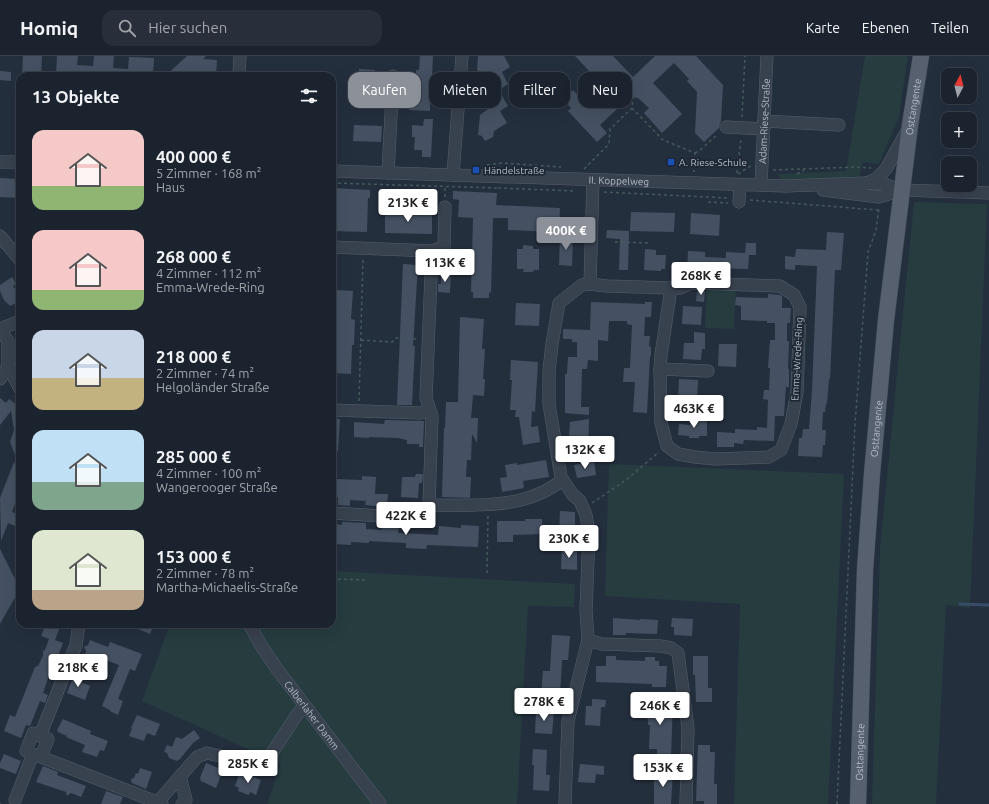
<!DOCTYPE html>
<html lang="de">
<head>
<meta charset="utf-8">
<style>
	:root { --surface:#1b232e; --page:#282f3a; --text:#f1f3f6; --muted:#a0a4aa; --line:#39404a; --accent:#8c9099 }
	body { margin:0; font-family:Ubuntu,sans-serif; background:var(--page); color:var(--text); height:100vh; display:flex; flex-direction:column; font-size:15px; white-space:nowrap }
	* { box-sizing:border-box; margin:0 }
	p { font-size:13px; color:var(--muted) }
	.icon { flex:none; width:22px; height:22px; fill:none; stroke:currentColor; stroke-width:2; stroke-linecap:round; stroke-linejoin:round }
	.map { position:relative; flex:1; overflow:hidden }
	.side { position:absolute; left:16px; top:16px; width:320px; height:556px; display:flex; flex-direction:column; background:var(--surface); border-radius:12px; box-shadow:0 4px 16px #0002,0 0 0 1px var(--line) }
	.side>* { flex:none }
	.hud { position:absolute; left:348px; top:16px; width:380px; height:36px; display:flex; gap:8px }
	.needle { width:26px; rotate:7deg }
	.buttons { position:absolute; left:941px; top:12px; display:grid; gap:8px }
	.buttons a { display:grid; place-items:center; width:36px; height:36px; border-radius:8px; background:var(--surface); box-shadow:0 4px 16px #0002,0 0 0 1px var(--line); font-size:20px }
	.price { position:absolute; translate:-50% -34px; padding:0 9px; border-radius:4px; background:#fff; color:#222; font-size:13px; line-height:26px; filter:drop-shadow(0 1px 2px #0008) }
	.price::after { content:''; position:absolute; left:50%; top:24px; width:12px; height:9px; margin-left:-6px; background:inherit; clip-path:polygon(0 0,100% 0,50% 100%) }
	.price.on { background:var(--accent); color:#fff }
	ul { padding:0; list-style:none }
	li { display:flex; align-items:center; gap:12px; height:100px; padding:0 16px }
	li span { display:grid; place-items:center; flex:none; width:112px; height:80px; border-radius:12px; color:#555 }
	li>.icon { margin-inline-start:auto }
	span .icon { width:48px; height:48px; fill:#fffc; stroke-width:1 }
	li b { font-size:17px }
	h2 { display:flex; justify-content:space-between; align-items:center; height:48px; padding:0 16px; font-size:17px }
	.tag { padding:0 14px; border-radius:12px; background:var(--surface); box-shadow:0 4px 16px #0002,0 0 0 1px var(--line); font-size:14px; line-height:36px }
	.tag.on { background:var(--accent); color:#fff }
	header { display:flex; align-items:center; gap:24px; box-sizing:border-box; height:56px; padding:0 20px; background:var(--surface); border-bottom:1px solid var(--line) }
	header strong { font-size:19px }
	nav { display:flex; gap:22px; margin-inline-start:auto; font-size:14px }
	.search { width:280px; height:36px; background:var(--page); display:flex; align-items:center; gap:10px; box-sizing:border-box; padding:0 14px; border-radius:12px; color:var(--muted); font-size:15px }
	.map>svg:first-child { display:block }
	.green { fill:#263c3f }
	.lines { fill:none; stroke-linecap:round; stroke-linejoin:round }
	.stream { stroke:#394c67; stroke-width:3 }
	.building { fill:#455162 }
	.minor-casing { stroke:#565f6c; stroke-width:13 }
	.major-casing { stroke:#414a57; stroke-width:17 }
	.path { stroke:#44595c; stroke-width:1.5; stroke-dasharray:3 3; stroke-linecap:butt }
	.minor { stroke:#38414e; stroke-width:12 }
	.major { stroke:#56606e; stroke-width:16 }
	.transit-dot { fill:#1a4fb4; stroke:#1d2633; stroke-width:1.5 }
	.labels { text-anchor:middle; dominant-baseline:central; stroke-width:3.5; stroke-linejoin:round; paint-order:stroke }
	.street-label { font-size:10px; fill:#b4bcc9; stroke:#1d2633 }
	.poi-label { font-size:10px; fill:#b4bcc9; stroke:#1d2633; text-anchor:start }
</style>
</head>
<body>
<header>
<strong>Homiq</strong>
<div class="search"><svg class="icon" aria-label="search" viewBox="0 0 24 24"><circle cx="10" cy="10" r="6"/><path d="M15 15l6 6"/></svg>Hier suchen</div>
<nav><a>Karte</a><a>Ebenen</a><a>Teilen</a></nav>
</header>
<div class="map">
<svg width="989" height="748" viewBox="0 0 989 748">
	<rect width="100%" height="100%" fill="#242f3e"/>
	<path class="green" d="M865,0H908L899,61L879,108L863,106L859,122L781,124L777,118L846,115Z
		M914,146L987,148L970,552L946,549L936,748H872L880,492Z
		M707,231L736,232L734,273L705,272Z
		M609,408L844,418L828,748H734L740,548L605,540Z
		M332,515L575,528L574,551L528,550L517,748H267L281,708L142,645L170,568H332Z"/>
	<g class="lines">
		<path class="stream" d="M960,548L989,549"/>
	</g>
	<path class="building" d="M23,0H42L41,20H22Z
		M57,0H78L77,9L93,10L94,0H114L113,12L128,13L129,1L154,2L153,20H56Z
		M187,0H206L203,3L217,4L216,20H165Z
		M420,0H433L432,20H430V55L409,54L410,39H413L414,19H416V14H419Z
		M478,0H504L510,11L502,16L508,28L499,34L508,50L500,55L507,67L494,75L493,81L485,85L482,80L478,79L480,59L488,53L478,45L480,28L487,22L477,14Z
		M575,0H613L633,21L655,0H696L723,29L721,65L720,67L719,72L704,86L695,77L697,36L687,25L689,23L674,7L653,27L682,58L662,77L644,57L649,52L638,42L630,41L600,69L607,77L597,86L568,55L571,52L563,43L573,34L587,49L605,32Z
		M359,13L375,14L374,39H380L379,53L356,52Z
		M0,15L11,16V25L0,24Z
		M424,63H433L431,101H422V94H414L415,81H412V69L423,70Z
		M354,69L382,70L381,86L353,85Z
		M0,122L18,123L17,134H20V142L0,141Z
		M332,132L370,134V142H368L367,176L332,175Z
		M453,135L497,137L496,149L560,152L559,176L508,174V162H493L491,237L489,236V242H473V236H471L473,162L458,161L459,144L453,143Z
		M385,155L432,157V178L385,177Z
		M631,156L675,157L674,176L630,175Z
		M691,157L720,159L719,180L690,178Z
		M607,174L629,175L628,214H619L620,183L606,182Z
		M827,176L844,177L841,214H835L830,323H829L827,348H826L825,356H823L822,374H826L825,389H823L822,401L798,400L799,382H802L803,373H809L812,335L817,210L795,209V214L785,213V200L795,201L796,193L826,194Z
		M560,180L573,181L572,210L559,209Z
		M746,187H756V199H749L748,213L712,212V215L687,214L688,195L705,196V201L726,202V196L745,197Z
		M523,189L533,190V193H539V214H534L533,216H523L524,213H517V193H523Z
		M645,193L656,194V199H666L665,213H661V215L644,214Z
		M403,208L418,209L413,290H415L412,349H397Z
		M441,215L451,216L450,237L438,236V228H441Z
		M12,221L16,228L13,230L20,241V244L17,246L16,248H14L10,250L4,244L0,235V229Z
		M337,234L353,235L351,263L355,264L354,289H352L351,318L333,317L334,288H336Z
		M697,235H705L704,246L696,245Z
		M768,238L780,239L782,240V252H791L790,267H787V285H789L788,313H789V331H786L784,360H775L774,385L744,384L743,388L734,387V391H717V376L735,377V373L757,374V371L767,372L768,344L763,343L764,334H769L770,312H768L770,284H775V267H767V265L741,264V250L735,249L736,241L768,242Z
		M591,246L645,248V246H652L651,261H645L644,280H650L649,290L651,291V300H650L647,357L633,356L635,326H623L624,312H630L632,269L627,268V265H609L608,285L598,284V305L588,304L587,313H582L581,351H589V359L565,357V318H567L568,301H577V286H572V283H563V273L590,274Z
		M516,247L540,248L539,270L515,269Z
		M683,250L702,251L701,269L682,268Z
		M460,261L484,263L482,293H485L483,323H485L484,340L473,339L471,362H478L477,387L472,378L471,404H467L466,421H471L470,442L442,441L444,372H445L446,346H458Z
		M694,276L705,277V293H702L701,304L683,303L684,287H694Z
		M719,288H737L736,311L718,310Z
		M511,304L538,306L535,356L532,355L531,371L538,370L540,386L523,389L519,361H515L516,354H510L512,324H510Z
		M679,323L698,324L697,346L678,345Z
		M0,342L6,347L9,343L20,351L15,357L20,358V434L12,456L20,459V472L8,467L1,485L0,442L14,406L19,409L10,386L14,374L11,355L0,369Z
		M332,363H340L338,395H332Z
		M589,363L588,396L568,395L570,366Z
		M690,363L707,364V380H699V382H689V380L678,379L679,368L690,369Z
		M385,364L424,365L423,391H419V388H407V384L398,382L369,381V382L354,381V366L384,368Z
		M546,404L549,421L523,425L524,432L502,436L500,422L507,421L505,409L517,407V409Z
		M594,405L596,419L577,422L574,409Z
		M416,418H423L422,427H419L418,442L401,441L402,421H415Z
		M362,420L376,421L375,438H388L387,451L365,449L366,445L350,444V450L338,449V441H336V423L362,424Z
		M560,455L575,456V478L559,477Z
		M525,463H542V478L513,479V486H497V465H525Z
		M342,466L366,467V473L381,474L382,471L399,472L398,477L438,479L439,470L461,472V469L479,470L478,491L427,489L426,493L406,492V487L369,485V487L351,486V489L334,488V484H332V476L335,477V468L342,469Z
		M562,492H577V514L561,513Z
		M0,493L18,529V536L0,568Z
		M613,562L640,564V563L658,564L657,578L626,577V579H613Z
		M672,562L693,563L692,580L674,579V571H671Z
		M46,568H61L55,584L63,587L56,605L54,604L43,637L48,639L45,647L40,645L30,670L26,669L21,682L4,675L10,659L15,661L35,611L38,610L43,600V595L45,594L49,583L41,580Z
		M126,568H154L150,578Z
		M552,579L570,580L568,604H562L560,640L541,639L543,615H550Z
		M90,584L108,591L110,586L142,598L135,615L130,613L118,643L123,645L118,659L110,655V654L102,650L119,609L103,603L102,605L85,598L86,595L84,591L88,589Z
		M606,600H616V604L645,605V601H655V605H659V610H667L666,631H652V628L596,626V610H606Z
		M693,600H708V632H712V646H696L695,619H693Z
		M74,619L82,622L81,626L90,630L85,644L67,637Z
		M592,643L606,644L605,651H601L600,670L585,669L586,650H592Z
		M644,645L673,646L671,701H657V693H649L650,669H648V663L644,662Z
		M536,655L554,656L552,678L535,677Z
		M137,659L160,668L155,680L147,677L144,685L129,680L132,673L131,672Z
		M63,663L91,675L90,678L108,685L104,695L100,694L97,701L82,696L85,689L66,681L67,680L58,676L57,674Z
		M194,674L200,682L193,687L180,703L177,705L169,702L167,697L164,696L167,689L172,691L176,681L182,683Z
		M698,689H710V696H715L714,728H717V748H704V745H696Z
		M533,693L547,694L546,719H550L549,735L533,734L534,709H532Z
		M4,698L21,705L16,718L0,712V707Z
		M206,707L223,714L216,732L201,725L200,722Z
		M580,708L604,710V719L596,718L595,727L578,726Z
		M43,710L58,716L57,719L86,730L81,741L71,737L67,740L66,736L36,726Z
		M140,712L152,716L146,733L132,727L131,723L134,722L136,717L138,718Z
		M240,716L261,724L256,739L250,736L249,739L238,735L239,732L235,730Z
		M654,716H673L671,748H654Z
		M106,735L123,741L120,748H101Z"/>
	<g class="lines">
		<g class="minor-casing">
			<g id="minor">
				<path d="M239,20L240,0"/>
				<path d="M764,65L839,69"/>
				<path d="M726,71L764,73"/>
				<path d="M0,106H20"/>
				<path id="s1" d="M332,115L786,130L867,127H880L901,134"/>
				<path d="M388,117L393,20"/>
				<path d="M453,119L462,0"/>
				<path d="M867,127L876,123L886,113L908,73"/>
				<path id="s2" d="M761,129L767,0"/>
				<path d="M823,134L879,141L901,134L989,137"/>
				<path d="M739,146L740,129"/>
				<path d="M0,180L20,204"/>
				<path d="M332,191L432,195L444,191L445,151"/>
				<path d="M590,228L607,230L671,232H680L691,227L780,230L794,239L800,251L797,336L791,368L781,394L769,401L715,403L695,401L678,398L667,390L661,367L660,313L661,299L671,232"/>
				<path d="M0,273L20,265"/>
				<path d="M0,274L8,285V310L0,323"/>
				<path d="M8,310L20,333"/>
				<path d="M660,313L708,315"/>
				<path d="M332,354L421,357L429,354"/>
				<path d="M429,449L432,360L426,342L432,195"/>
				<path d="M332,457L416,462L429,449C473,449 526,454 562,424"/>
				<path id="s3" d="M249,568L262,591L277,613L380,748"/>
				<path d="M588,584L602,588L660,590L671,592L678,597L688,672L686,748"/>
				<path d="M40,680L76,589L79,568"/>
				<path d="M26,695L33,677L48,683L41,701L162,748"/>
				<path d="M180,720L186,744L182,748"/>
				<path d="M15,744L33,698"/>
				<path d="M158,746L197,701L207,697L254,708H261L268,703L296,660L304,650"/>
				<path d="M565,748L568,665L588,584L586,554L589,477L586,459L580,445L573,439L561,421L549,348V315L552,288L559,247L582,229L590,228L593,124"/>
			</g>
		</g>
		<g class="major-casing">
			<g id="major">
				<path id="s4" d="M858,748L865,514L872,418L886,264L910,69L921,0"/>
			</g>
		</g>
		<path class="path" d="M632,52L663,84L695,97L694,116
			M742,61L745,0
			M695,97L699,95L718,78
			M487,109L502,107L561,111
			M584,113L609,88L610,73L632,52L633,41
			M773,114L857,111L871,112
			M737,117L741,83
			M738,118L752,109
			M797,118L804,114
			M332,127L498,132
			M498,132L576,135
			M604,136L728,142
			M445,141V131
			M750,144L878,154
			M708,146L728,147
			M615,186L651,187
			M361,284L392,286L396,282L417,283
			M359,345L363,203
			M592,447L626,424L659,396
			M487,517L488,459
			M332,523L367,524
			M0,748H1
			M837,748L855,368L868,196L876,174L879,152"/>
		<use href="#minor" class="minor"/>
		<use href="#major" class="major"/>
	</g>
	<g class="transit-dot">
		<rect x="667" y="102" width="8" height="8" rx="2"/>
		<rect x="472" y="110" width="8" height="8" rx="2"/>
	</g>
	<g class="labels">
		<g class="street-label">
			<text stroke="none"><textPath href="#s4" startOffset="700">Osttangente</textPath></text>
			<text stroke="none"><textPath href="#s2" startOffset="64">Adam-Riese-Straße</textPath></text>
			<text stroke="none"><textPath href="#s1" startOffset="287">II. Koppelweg</textPath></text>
			<text transform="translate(797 303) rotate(-87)">Emma-Wrede-Ring</text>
			<text stroke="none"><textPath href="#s4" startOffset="376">Osttangente</textPath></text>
			<text stroke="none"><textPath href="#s3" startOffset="111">Calberlaher Damm</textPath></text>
			<text stroke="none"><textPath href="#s4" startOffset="52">Osttangente</textPath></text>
		</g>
		<g class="poi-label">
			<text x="679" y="106">A. Riese-Schule</text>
			<text x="484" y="114">Händelstraße</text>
		</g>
	</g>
</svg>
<div class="buttons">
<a><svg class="needle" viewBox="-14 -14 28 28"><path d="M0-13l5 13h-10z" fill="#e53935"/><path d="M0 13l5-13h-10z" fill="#a0a4aa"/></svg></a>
<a>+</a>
<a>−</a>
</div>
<b class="price" style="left:408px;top:167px">213K €</b>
<b class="price on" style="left:566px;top:195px">400K €</b>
<b class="price" style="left:445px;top:227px">113K €</b>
<b class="price" style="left:701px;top:240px">268K €</b>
<b class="price" style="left:694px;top:373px">463K €</b>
<b class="price" style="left:585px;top:414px">132K €</b>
<b class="price" style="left:406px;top:480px">422K €</b>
<b class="price" style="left:569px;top:503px">230K €</b>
<b class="price" style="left:78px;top:632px">218K €</b>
<b class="price" style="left:544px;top:666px">278K €</b>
<b class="price" style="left:660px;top:670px">246K €</b>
<b class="price" style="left:248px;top:728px">285K €</b>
<b class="price" style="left:663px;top:732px">153K €</b>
<div class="hud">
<a class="tag on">Kaufen</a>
<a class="tag">Mieten</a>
<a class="tag">Filter</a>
<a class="tag">Neu</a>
</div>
<section class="side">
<h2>13 Objekte<svg class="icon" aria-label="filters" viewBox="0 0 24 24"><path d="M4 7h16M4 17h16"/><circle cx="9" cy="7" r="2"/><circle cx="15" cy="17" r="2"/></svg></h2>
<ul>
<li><span style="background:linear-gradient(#f6c9c9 70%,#8fb573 0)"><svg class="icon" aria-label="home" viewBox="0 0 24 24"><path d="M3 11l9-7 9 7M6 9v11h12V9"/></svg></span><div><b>400 000 €</b><p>5 Zimmer · 168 m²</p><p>Haus</p></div></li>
<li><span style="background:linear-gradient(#f6c9c9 75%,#8fb573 0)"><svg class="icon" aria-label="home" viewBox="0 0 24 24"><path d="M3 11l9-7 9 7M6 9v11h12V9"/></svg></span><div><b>268 000 €</b><p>4 Zimmer · 112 m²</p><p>Emma-Wrede-Ring</p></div></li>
<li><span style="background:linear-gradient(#c9d6e8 60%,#c2b280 0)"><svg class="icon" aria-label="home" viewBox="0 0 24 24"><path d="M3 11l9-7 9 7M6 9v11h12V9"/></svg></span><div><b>218 000 €</b><p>2 Zimmer · 74 m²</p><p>Helgoländer Straße</p></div></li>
<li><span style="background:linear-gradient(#bfe0f5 65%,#7fa58c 0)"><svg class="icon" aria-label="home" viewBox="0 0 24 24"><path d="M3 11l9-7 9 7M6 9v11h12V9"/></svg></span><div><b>285 000 €</b><p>4 Zimmer · 100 m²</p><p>Wangerooger Straße</p></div></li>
<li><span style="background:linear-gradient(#dfe7d0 75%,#b9a48a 0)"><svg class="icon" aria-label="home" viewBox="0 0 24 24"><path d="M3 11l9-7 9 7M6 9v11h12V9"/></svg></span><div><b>153 000 €</b><p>2 Zimmer · 78 m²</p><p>Martha-Michaelis-Straße</p></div></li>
</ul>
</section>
</div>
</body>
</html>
